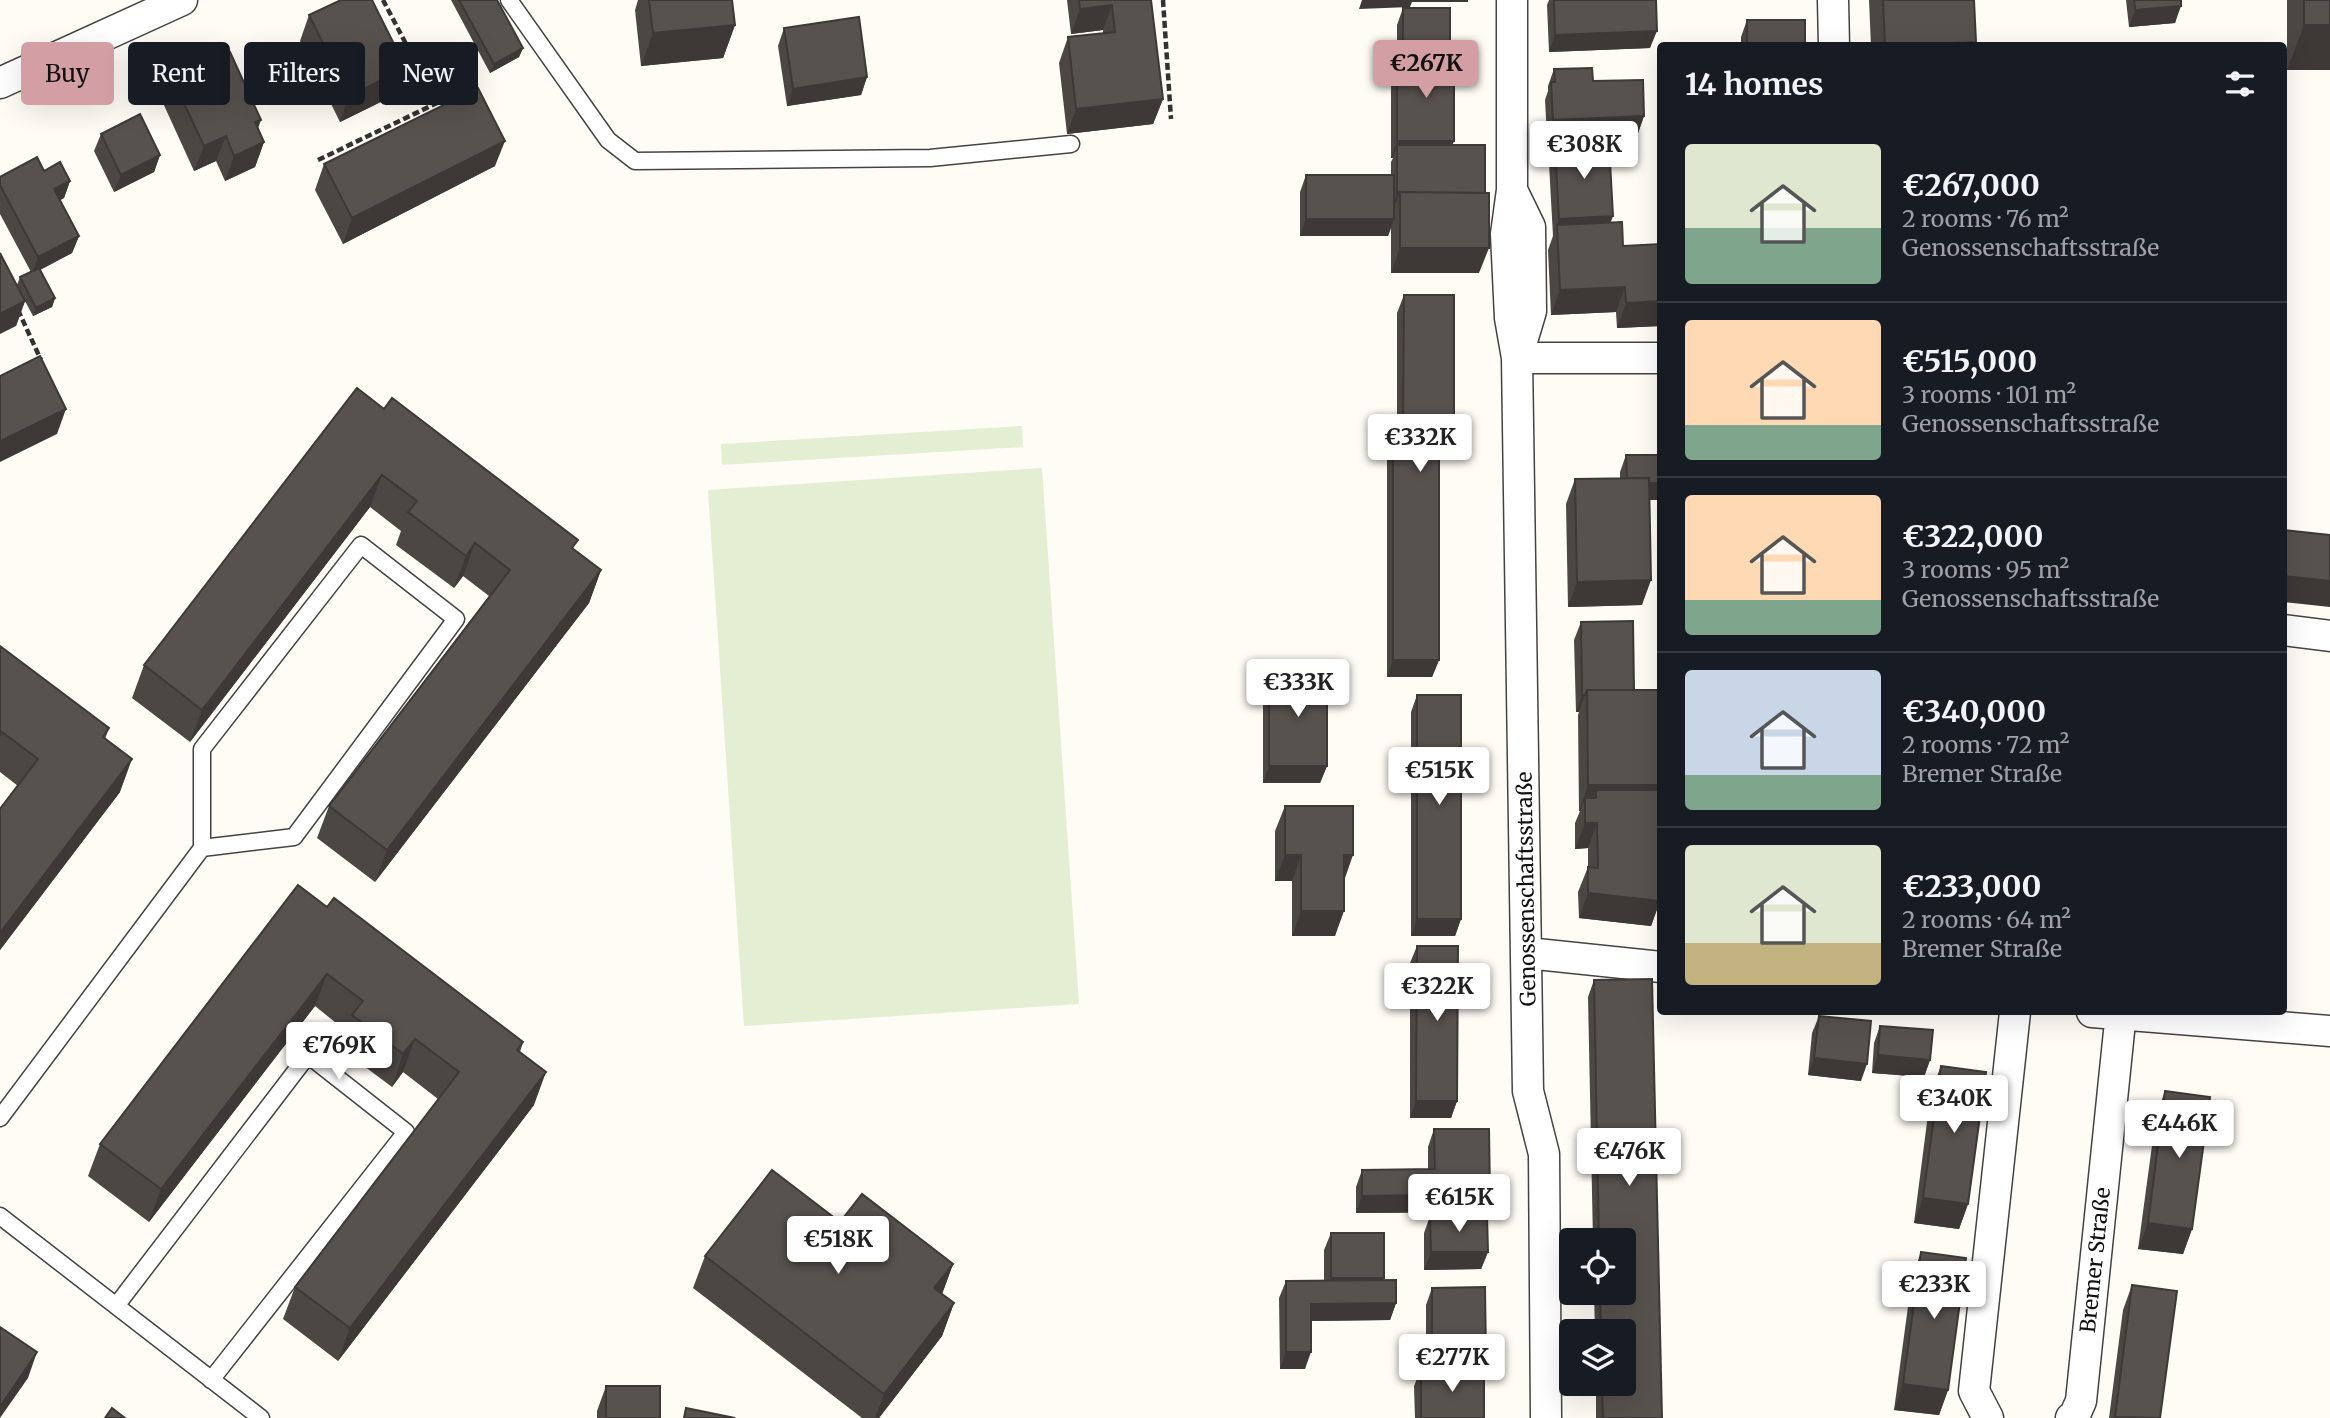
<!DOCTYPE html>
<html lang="en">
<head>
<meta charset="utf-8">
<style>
	:root { --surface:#171b24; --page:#242831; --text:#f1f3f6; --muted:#9ea1a6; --line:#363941; --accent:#d49fa4 }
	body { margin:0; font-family:Merriweather,serif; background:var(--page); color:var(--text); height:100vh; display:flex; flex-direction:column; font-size:26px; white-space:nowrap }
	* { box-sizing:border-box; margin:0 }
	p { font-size:23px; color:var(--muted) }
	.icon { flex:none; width:38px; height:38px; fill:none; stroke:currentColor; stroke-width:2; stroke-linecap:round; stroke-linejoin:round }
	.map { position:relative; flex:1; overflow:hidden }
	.panel { position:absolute; left:1657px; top:42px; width:630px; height:973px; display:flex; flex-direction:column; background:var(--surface); border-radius:7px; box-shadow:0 7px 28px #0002 }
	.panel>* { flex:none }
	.hud { position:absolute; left:21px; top:42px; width:665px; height:63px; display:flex; gap:14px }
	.tools { position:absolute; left:1559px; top:1228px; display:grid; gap:14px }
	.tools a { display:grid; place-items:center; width:77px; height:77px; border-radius:7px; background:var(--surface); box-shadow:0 7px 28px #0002; font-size:35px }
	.price { position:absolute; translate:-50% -60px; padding:0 16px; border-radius:7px; background:#fff; color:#222; font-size:23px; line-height:46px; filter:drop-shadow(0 2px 4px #0008) }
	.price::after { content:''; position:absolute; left:50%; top:42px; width:21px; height:16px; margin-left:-10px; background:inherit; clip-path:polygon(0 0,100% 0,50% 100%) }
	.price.active { background:var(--accent); color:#111 }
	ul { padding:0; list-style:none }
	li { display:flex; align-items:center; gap:21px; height:175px; padding:0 28px }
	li+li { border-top:2px solid var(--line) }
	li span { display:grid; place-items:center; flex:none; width:196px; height:140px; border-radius:7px; color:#555 }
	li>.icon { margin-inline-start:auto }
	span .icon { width:84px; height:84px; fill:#fffc; stroke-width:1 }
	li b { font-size:30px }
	h2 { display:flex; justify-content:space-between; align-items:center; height:84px; padding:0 28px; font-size:30px }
	.tag { padding:0 24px; border-radius:7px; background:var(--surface); box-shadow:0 7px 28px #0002; font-size:24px; line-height:63px }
	.tag.active { background:var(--accent); color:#111 }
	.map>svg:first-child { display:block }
	.pitch { fill:#e4eed2 }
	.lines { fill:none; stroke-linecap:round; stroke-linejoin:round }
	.lane-casing { stroke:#434343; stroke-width:19 }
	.street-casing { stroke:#434343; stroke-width:33 }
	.path { stroke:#323232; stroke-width:4.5; stroke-dasharray:7 3.5; stroke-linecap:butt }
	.lane { stroke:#fff; stroke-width:16 }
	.street { stroke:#fff; stroke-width:30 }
	.wall { fill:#4c4743 }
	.shaded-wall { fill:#3e3937 }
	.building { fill:#58524e; stroke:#3e3937; stroke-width:2 }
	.labels { text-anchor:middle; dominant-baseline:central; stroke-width:7; stroke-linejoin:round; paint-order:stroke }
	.street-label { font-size:21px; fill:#101010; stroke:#fff }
</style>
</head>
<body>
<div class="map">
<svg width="2330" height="1418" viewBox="0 0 2330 1418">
	<rect width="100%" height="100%" fill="#fefcf5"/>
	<path class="pitch" d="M1022,426L1023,447L722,465L721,444Z
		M1042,468L1079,1004L744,1026L708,490Z"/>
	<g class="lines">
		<g class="lane-casing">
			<path id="lane" d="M509,0L608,140L635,161L930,158L1071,144
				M0,1118L202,848V749L361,545L456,619L294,837L202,848
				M0,1216L261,1418
				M116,1306L308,1055L406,1132L211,1380"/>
		</g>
		<g class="street-casing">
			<path id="street" d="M1512,0V190L1506,234L1510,318L1517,358L1528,1091L1544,1154L1546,1418
				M1833,0L1834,46
				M0,83L182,0
				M1512,190L1530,227L1531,311L1519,351
				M1517,358H1661
				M2284,630L2330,636
				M1527,953L1661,967
				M2092,1012L2330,1031
				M1988,1418L1974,1391L2015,1012
				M2071,1418L2074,1417L2081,1401L2121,1012"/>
		</g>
		<path class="path" d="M1163,0L1171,119
			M318,160L437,103L383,0
			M18,310L41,360"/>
		<use href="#lane" class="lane"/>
		<use href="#street" class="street"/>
	</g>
	<path class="wall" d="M451,0H497L523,48L519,57L490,73Z
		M638,0H733H732L735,25L723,58L641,66L635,10Z
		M1067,0H1151L1163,99L1153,124L1067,134L1059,63L1068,37L1103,33V30L1071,34Z
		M1549,0H1656L1650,48L1549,52L1547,5Z
		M1869,0H1974L1975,46H1871Z
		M2126,0H2181L2175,23L2129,27Z
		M2287,0H2330V70H2287Z
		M1403,8L1450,51L1447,59L1454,141L1452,145L1479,273H1391V228L1388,236H1300V192L1306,175H1391V162L1393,158H1391V76L1397,60V25Z
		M309,15L406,68L397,94L340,122L300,41Z
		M1747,20L1805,46H1741V37Z
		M784,28L867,77L861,95L787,106L778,46Z
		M1554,69L1593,81L1644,116L1638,133L1547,137L1545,100L1548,91V86Z
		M172,78L258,128L264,142L255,167L225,181L216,161L194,171L163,103Z
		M101,134L160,155L154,172L114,192L94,151Z
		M1555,146L1611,222L1623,246L1661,244V326L1617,328L1616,312L1551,315L1548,250L1553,236L1549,164Z
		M324,164L495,166L343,244L315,190Z
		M44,171L70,181L64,198L60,200L79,236L72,253L40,270L55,298L52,307L33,316L25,301L16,326L17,285L20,277L31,272L0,214V177Z
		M1404,295L1454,416L1447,433H1439V660L1432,677H1387V433L1393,416H1397V313Z
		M384,409L601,570L589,603L375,882L317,838L329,806L489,596L463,576L454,588L396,545L401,531L370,507L190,742L132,698L144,665Z
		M1626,455L1661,500H1649L1642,605L1568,607L1566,504L1575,479L1620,478V472Z
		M1581,622L1634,690L1658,790L1660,901L1651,926L1579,918L1578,892L1588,867V848L1575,849V823L1580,811H1579L1578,715L1579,712H1576L1574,640Z
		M0,646L109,728L105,739L120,792L0,950V809L18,786L0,772Z
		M1269,672L1327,766L1320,783H1263V689Z
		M1417,695L1461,919L1455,936H1411V712Z
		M1285,806L1344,880L1335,936H1292V881H1275V831Z
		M327,907L523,1042L520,1052L534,1105L338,1361L283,1319L295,1287L438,1099L403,1072L392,1087L340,1048L346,1031L315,1006L149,1222L88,1176L100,1144Z
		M1417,946L1457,1101L1451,1118H1410V963Z
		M1594,980L1662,1418H1596V1384H1624V1332H1595L1594,1293H1624V1241H1593L1588,997Z
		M1819,1016L1861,1081L1808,1075L1812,1033Z
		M1880,1026L1930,1060L1924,1077L1872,1073L1874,1043Z
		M1941,1066L1968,1204L1959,1229L1914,1223L1931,1091Z
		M2165,1091L2192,1229L2183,1254L2138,1249L2156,1116Z
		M1434,1129L1490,1194L1483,1212L1356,1213V1187L1362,1170L1428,1169V1147Z
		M1430,1216L1488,1252L1481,1269L1424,1270V1233Z
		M840,1222L953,1264L942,1294L954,1303L942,1336L879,1418H862L693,1288L705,1256Z
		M1331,1233L1384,1278V1280L1396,1303L1390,1320L1311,1321L1305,1369H1280L1279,1298L1286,1281H1324V1250Z
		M1921,1252L1948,1390L1939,1415L1894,1410L1912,1277Z
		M2132,1285L2160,1418H2109L2123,1310Z
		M1432,1288L1486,1357L1481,1369L1484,1418H1415L1414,1386L1421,1369H1426V1305Z
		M606,1386L660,1418H597V1411Z"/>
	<path class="shaded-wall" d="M1362,0H1468V2H1412L1410,7L1359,9Z
		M1112,5L1103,30L1071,34L1080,9Z
		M2181,6L2175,23L2129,27L2135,10Z
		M735,25L723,58L641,66L653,33Z
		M2304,25H2330V70H2287Z
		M1657,31L1650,48L1549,52L1555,35Z
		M1976,42L1975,46H1895Z
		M523,48L519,57L490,73L494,64Z
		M1403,51H1450L1444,68H1397Z
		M406,68L397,94L340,122L349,96Z
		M867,77L861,95L787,106L793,89Z
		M1163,99L1153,124L1067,134L1076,109Z
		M1644,116L1638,133L1547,137L1553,120Z
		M261,120L252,145L255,122Z
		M226,136L216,161L194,171L204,146Z
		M505,141L495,166L343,244L352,218Z
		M1397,141H1454L1447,158L1397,145L1393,158H1391Z
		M264,142L255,167L225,181L234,156Z
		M160,155L154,172L114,192L121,175Z
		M70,181L64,198L48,207L54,189Z
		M1397,193H1400L1393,210H1391Z
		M1613,216L1607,233L1557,225L1552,236L1559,219Z
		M1306,219H1394L1388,236H1300Z
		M79,236L72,253L32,274L38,257Z
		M1400,248H1489L1479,273H1391Z
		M1625,287L1616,312L1551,315L1560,290Z
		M55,298L52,307L33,316L36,308Z
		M25,301L16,326L0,334V314Z
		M1661,301V326L1617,328L1626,303Z
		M66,409L57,434L0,462V441Z
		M1439,416H1454L1447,433H1432Z
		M382,475L370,507L190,742L202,710Z
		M1627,483H1661V500H1620Z
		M475,543L463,576L454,588L466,556Z
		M601,570L589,603L375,882L387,850Z
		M2284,576L2330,581V607L2284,602Z
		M1651,580L1642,605L1568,607L1577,582Z
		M1393,660H1439L1432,677H1387Z
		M1582,695H1585L1579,712H1576Z
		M132,759L120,792L0,950V933Z
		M1269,766H1327L1320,783H1263Z
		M1588,785H1660L1651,811L1596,798V790L1589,811L1585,798L1580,811H1579Z
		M1585,823H1597L1588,848L1575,849Z
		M1285,855H1301L1292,881H1275Z
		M1344,855H1353L1344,881Z
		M1588,893L1660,901L1651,926L1579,918Z
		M1301,911H1344L1335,936H1292Z
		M1417,919H1461L1455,936H1411Z
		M327,974L315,1006L149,1222L161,1189Z
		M415,1039L403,1072L392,1087L403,1054Z
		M1878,1055L1930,1060L1924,1077L1872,1073Z
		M1814,1058L1867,1064L1861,1081L1808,1075Z
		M546,1072L534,1105L338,1361L350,1328Z
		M1416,1101H1457L1451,1118H1410Z
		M1490,1194L1483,1212L1356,1213L1362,1196Z
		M1923,1198L1968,1204L1959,1229L1914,1223Z
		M2148,1223L2192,1229L2183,1254L2138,1249Z
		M1431,1252H1488L1481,1269L1424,1270Z
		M953,1264L941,1297L934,1288Z
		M1331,1278H1384L1378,1295H1324Z
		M954,1303L942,1336L879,1418H875L884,1394Z
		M1396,1303L1390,1320L1304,1321L1311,1304Z
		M37,1352L28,1378L0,1418V1407Z
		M1286,1352H1311L1305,1369H1280Z
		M1432,1357H1486L1480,1374H1426Z
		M1903,1384L1948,1390L1939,1415L1894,1410Z"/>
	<path class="building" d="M341,0H372L406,68L349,96L309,15Z
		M459,0H497L523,48L494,64Z
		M649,0H732L735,25L653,33Z
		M1079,0H1151L1163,99L1076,109L1068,37L1115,32L1112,5L1080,9Z
		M1554,0H1656L1657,31L1555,35Z
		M1883,0H1974L1976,42L1885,46Z
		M2134,0H2181V6L2135,10Z
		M2304,0H2330V25H2304Z
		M1403,8H1450V51H1403Z
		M859,17L867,77L793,89L784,28Z
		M1747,20H1805V46H1747Z
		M230,52L261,120L255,122L264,142L234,156L226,136L204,146L172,78Z
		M1397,59H1454V141H1397Z
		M1592,68L1593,81L1643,80L1644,116L1553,120L1551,82H1555L1554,69Z
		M478,88L505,141L352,218L324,164Z
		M140,114L160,155L121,175L101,134Z
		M1609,144L1613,216L1559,219L1555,146Z
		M1397,145H1485V193L1400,192L1397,193Z
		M37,157L44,171L60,162L70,181L54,189L79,236L38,257L0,185V177Z
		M1306,175H1394V219H1306Z
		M1400,192L1489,193V248H1400Z
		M1622,222L1623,246L1661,244V301L1626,303L1625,287L1560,290L1557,225Z
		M0,253L25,301L0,314Z
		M39,268L55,298L36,308L20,277Z
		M1404,295H1454V416H1439V660H1393V416H1403Z
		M40,356L66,409L0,441V376Z
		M357,388L384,409L392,398L578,540L572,548L601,570L387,850L329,806L510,570L475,543L466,556L408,512L417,501L382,475L202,710L144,665Z
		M1626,455H1661V483H1649V478H1627Z
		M1649,478L1651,580L1577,582L1575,479Z
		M2284,530L2330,535V581L2284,576Z
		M1633,621L1634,690H1587L1585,695H1582L1581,622Z
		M0,646L109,728L103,737L132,759L0,933V809L38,759L2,732L0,735Z
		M1269,672H1327V766H1269Z
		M1587,690H1659L1660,785H1588Z
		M1417,695H1461V919H1417Z
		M1596,790H1661L1660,901L1588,893V867L1598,868L1597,823H1585V798H1596Z
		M1285,806H1353V855H1344V911H1301V855H1285Z
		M298,885L327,907L334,898L523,1042L517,1050L546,1072L350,1328L295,1287L459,1072L415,1039L403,1054L352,1015L363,1001L327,974L161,1189L100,1144Z
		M1417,946H1458L1457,1101H1416Z
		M1652,979L1662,1418H1603L1602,1384H1624V1332H1601L1600,1293H1624V1241H1599L1594,980Z
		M1819,1016L1871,1021L1867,1064L1814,1058Z
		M1880,1026L1933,1030L1930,1060L1878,1055Z
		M1941,1066L1986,1072L1968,1204L1923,1198Z
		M2165,1091L2210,1097L2192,1229L2148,1223Z
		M1434,1129H1489L1490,1194L1362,1196V1170L1435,1169Z
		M772,1170L840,1222L862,1194L953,1264L934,1288L954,1303L884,1394L705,1256Z
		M1430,1216H1487L1488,1252H1431Z
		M1331,1233H1384V1278H1331Z
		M1921,1252L1966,1258L1948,1390L1903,1384Z
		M1396,1280V1303L1311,1304V1352H1286V1281Z
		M2132,1285L2177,1291L2160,1418L2115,1417Z
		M1485,1287L1486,1357H1432V1288Z
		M0,1327L37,1352L0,1407Z
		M1421,1369H1484V1418H1421Z
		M606,1386H660V1418H606Z
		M112,1408L125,1418H105Z
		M686,1408L735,1418H684Z"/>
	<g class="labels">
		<g class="street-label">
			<text transform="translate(1526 889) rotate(-91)">Genossenschaftsstraße</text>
			<text transform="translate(2095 1260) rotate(-84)">Bremer Straße</text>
		</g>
	</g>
</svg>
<div class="tools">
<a><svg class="icon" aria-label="locate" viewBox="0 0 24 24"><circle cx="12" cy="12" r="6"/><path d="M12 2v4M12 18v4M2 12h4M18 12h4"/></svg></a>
<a><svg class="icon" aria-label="layers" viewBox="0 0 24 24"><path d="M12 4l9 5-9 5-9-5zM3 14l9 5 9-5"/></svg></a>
</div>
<b class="price active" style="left:1426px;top:100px">€267K</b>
<b class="price" style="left:1584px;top:181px">€308K</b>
<b class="price" style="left:1420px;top:474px">€332K</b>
<b class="price" style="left:1298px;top:719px">€333K</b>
<b class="price" style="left:1439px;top:807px">€515K</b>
<b class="price" style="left:1437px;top:1023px">€322K</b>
<b class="price" style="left:339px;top:1082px">€769K</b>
<b class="price" style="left:1954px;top:1135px">€340K</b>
<b class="price" style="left:2179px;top:1160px">€446K</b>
<b class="price" style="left:1629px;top:1188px">€476K</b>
<b class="price" style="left:1459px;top:1234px">€615K</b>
<b class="price" style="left:838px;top:1276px">€518K</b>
<b class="price" style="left:1934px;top:1321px">€233K</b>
<b class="price" style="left:1452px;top:1394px">€277K</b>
<div class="hud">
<a class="tag active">Buy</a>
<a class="tag">Rent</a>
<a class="tag">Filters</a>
<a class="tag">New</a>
</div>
<section class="panel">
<h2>14 homes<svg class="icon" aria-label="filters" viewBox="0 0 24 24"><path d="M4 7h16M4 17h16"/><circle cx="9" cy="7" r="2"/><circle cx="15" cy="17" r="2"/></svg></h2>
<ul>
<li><span style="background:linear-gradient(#dfe7d0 60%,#7fa58c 0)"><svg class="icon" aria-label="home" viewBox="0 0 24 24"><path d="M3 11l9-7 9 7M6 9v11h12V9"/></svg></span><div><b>€267,000</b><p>2 rooms · 76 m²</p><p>Genossenschaftsstraße</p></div></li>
<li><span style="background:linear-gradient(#ffd9b3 75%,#7fa58c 0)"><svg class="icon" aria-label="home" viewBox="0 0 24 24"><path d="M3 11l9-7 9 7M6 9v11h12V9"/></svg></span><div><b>€515,000</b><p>3 rooms · 101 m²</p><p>Genossenschaftsstraße</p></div></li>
<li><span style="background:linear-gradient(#ffd9b3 75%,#7fa58c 0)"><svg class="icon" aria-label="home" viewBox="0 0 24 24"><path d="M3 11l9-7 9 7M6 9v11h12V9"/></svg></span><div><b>€322,000</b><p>3 rooms · 95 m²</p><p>Genossenschaftsstraße</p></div></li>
<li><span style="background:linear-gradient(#c9d6e8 75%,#7fa58c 0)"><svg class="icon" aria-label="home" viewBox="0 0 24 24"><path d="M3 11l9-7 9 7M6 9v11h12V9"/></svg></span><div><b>€340,000</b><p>2 rooms · 72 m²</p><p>Bremer Straße</p></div></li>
<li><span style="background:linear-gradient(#dfe7d0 70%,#c2b280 0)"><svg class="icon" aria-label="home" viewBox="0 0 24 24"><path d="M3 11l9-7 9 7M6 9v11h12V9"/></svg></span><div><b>€233,000</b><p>2 rooms · 64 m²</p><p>Bremer Straße</p></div></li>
</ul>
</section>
</div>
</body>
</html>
